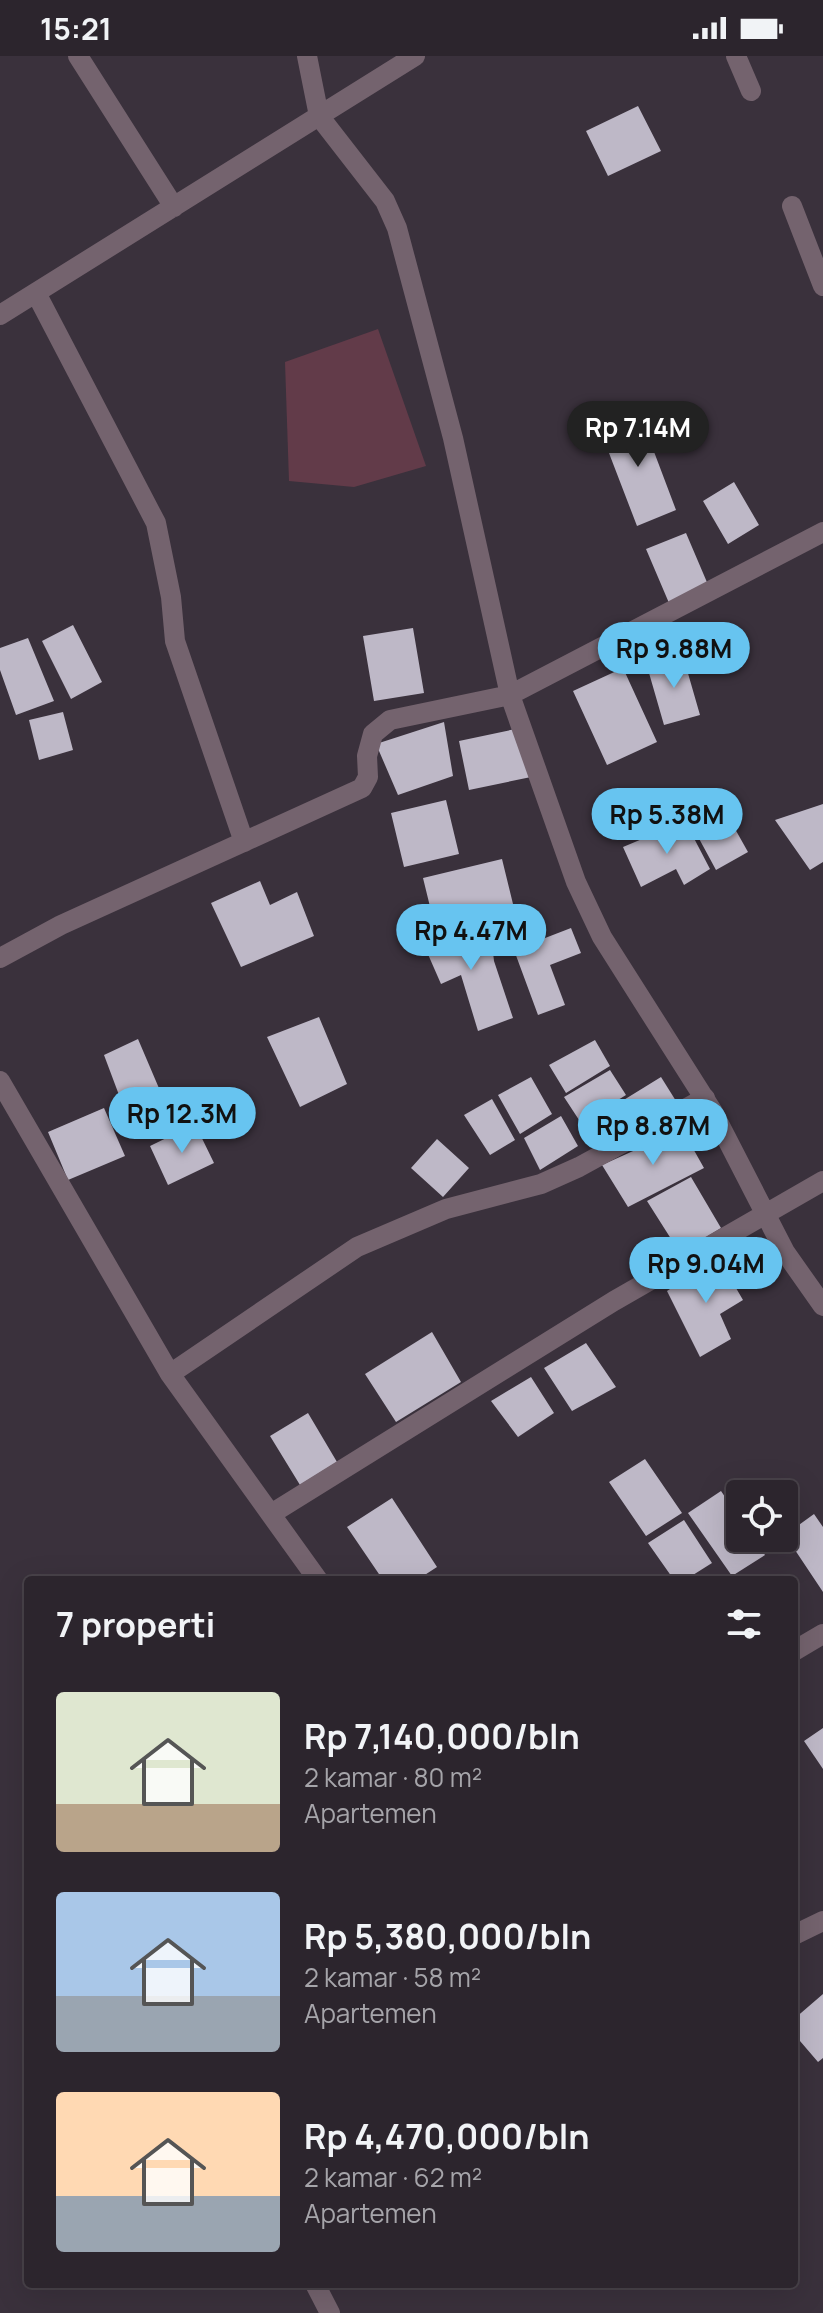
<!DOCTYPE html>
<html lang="id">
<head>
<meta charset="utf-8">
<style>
	:root { --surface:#2c252d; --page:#383139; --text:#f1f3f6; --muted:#a6a5aa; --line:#484249; --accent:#67c4f0 }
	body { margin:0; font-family:Manrope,sans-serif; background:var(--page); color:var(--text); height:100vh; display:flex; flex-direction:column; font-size:30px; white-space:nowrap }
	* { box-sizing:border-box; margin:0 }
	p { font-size:26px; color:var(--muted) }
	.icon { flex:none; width:44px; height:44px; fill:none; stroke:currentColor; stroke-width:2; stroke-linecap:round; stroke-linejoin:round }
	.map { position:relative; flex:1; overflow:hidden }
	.details { position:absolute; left:24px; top:1520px; width:774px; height:712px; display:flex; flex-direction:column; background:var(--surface); border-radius:8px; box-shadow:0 8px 32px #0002,0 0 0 2px var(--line) }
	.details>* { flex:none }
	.buttons { position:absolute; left:726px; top:1424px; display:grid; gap:16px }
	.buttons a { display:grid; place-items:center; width:72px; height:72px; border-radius:8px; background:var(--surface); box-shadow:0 8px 32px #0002,0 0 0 2px var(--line); font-size:40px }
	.price { position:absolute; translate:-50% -68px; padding:0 18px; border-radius:28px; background:var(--accent); color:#111; font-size:26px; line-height:52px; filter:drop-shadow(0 2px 4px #0008) }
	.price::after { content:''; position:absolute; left:50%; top:48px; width:24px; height:18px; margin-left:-12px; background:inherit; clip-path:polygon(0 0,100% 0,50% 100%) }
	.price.active { background:#222; color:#fff }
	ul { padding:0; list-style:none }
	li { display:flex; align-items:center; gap:24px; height:200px; padding:0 32px }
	li span { display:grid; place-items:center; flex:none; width:224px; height:160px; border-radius:8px; color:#555 }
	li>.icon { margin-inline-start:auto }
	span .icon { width:96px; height:96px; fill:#fffc; stroke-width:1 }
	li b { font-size:34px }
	h2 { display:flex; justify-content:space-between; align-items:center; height:96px; padding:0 32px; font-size:34px }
	.status { display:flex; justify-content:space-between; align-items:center; height:56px; padding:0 40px; background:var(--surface); direction:ltr }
	.status svg { height:22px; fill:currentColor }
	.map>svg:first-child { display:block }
	.green { fill:#623b49 }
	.building { fill:#beb8c7 }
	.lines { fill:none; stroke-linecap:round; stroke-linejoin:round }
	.minor { stroke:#74636e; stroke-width:20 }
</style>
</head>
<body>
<div class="status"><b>15:21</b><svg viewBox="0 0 49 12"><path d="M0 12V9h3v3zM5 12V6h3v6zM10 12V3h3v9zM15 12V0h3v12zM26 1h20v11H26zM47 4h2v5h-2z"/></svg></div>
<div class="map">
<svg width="823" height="2257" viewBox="0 0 823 2257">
	<rect width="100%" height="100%" fill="#3a313c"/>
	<path class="green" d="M378,273L426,410L354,431L289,425L285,306Z"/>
	<path class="building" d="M638,50L661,95L608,120L586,75Z
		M639,356L676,454L637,470L599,371Z
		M734,426L759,469L728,488L703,445Z
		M686,477L709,531L669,547L646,493Z
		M73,569L102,626L71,643L42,585Z
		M413,572L424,637L374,645L363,580Z
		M28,582L54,645L16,659L0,614V592Z
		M683,600L700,659L664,669L647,610Z
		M623,612L657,686L607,709L573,635Z
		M63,656L73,694L39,704L29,664Z
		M444,666L453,720L398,739L376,688Z
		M520,672L531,721L469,734L459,685Z
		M446,744L459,798L404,811L391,757Z
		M721,748L748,796L716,814L689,764Z
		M823,748V806L810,814L775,764Z
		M685,765L710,813L684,829L676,813L641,831L623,791Z
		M502,803L513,848L434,867L423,822Z
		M260,825L270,849L297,836L314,880L241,911L211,847Z
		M490,871L494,905L513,962L478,975L461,919L441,928L420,880Z
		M571,872L581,897L550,909L565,949L538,959L514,894Z
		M319,961L347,1028L300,1051L267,981Z
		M138,983L164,1044L128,1063L104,999Z
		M595,984L610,1010L566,1037L549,1009Z
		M610,1014L626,1039L581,1067L564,1041Z
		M531,1021L552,1058L520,1078L498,1039Z
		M661,1021L676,1045L614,1080L601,1058Z
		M492,1043L515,1084L490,1099L464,1059Z
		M104,1052L125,1100L68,1124L48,1076Z
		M561,1060L578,1090L540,1114L524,1082Z
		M195,1068L214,1107L168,1129L150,1090Z
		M682,1073L704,1112L628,1151L602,1109Z
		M437,1083L469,1112L443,1141L411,1112Z
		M691,1121L721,1172L680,1197L647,1145Z
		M718,1201L743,1244L720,1258L731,1283L700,1301L667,1235Z
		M432,1276L461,1326L396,1366L365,1318Z
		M586,1287L616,1331L572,1355L544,1312Z
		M531,1321L554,1357L518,1381L491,1345Z
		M308,1357L337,1406L300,1429L270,1380Z
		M645,1403L682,1457L646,1480L609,1426Z
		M721,1435L740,1463V1482H753L765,1499L732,1520L688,1457Z
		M392,1442L437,1511L417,1524H383L347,1471Z
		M814,1458L823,1471V1536L785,1479Z
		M684,1464L712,1507L685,1524H674L648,1487Z
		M823,1672V1713L804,1685Z
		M823,1938V2002L818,2006L794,1978V1963Z"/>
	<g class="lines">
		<path class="minor" d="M78,0L174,151
			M307,0L319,60L385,145L397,172L453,382L510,639L576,826L602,881L713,1056L785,1196L823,1250
			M736,0L751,35
			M792,150L823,230
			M36,237L156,467L171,541L175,585L244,786
			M0,259L415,0
			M0,902L61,869L362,732L368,721L367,700L373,678L390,664L510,639L823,476
			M0,1025L170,1318L318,1524
			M170,1318L357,1191L446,1153L541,1128L579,1111L705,1042
			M271,1458L614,1245L823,1125
			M794,1595L823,1578
			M794,1879L823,1865
			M315,2228L330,2257"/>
	</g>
</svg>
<div class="buttons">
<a><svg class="icon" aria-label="locate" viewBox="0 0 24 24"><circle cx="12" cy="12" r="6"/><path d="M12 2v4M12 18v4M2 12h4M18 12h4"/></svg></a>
</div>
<b class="price active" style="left:638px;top:413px">Rp 7.14M</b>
<b class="price" style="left:674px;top:634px">Rp 9.88M</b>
<b class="price" style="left:667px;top:800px">Rp 5.38M</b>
<b class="price" style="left:471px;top:916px">Rp 4.47M</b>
<b class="price" style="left:182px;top:1099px">Rp 12.3M</b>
<b class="price" style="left:653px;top:1111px">Rp 8.87M</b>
<b class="price" style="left:706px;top:1249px">Rp 9.04M</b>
<section class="details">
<h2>7 properti<svg class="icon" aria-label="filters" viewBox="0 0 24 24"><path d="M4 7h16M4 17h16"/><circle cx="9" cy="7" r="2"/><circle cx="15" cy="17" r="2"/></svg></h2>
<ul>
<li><span style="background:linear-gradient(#dfe7d0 70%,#b9a48a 0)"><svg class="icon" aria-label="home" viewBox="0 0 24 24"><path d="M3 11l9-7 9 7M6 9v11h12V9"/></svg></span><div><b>Rp 7,140,000/bln</b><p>2 kamar · 80 m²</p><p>Apartemen</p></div></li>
<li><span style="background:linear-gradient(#a9c7e8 65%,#9aa5b1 0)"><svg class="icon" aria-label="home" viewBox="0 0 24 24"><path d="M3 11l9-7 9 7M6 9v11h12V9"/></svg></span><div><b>Rp 5,380,000/bln</b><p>2 kamar · 58 m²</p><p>Apartemen</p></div></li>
<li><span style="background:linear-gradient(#ffd9b3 65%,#9aa5b1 0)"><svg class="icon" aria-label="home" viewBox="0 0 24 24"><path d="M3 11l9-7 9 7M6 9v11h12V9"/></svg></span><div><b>Rp 4,470,000/bln</b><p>2 kamar · 62 m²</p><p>Apartemen</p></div></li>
</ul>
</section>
</div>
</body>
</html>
